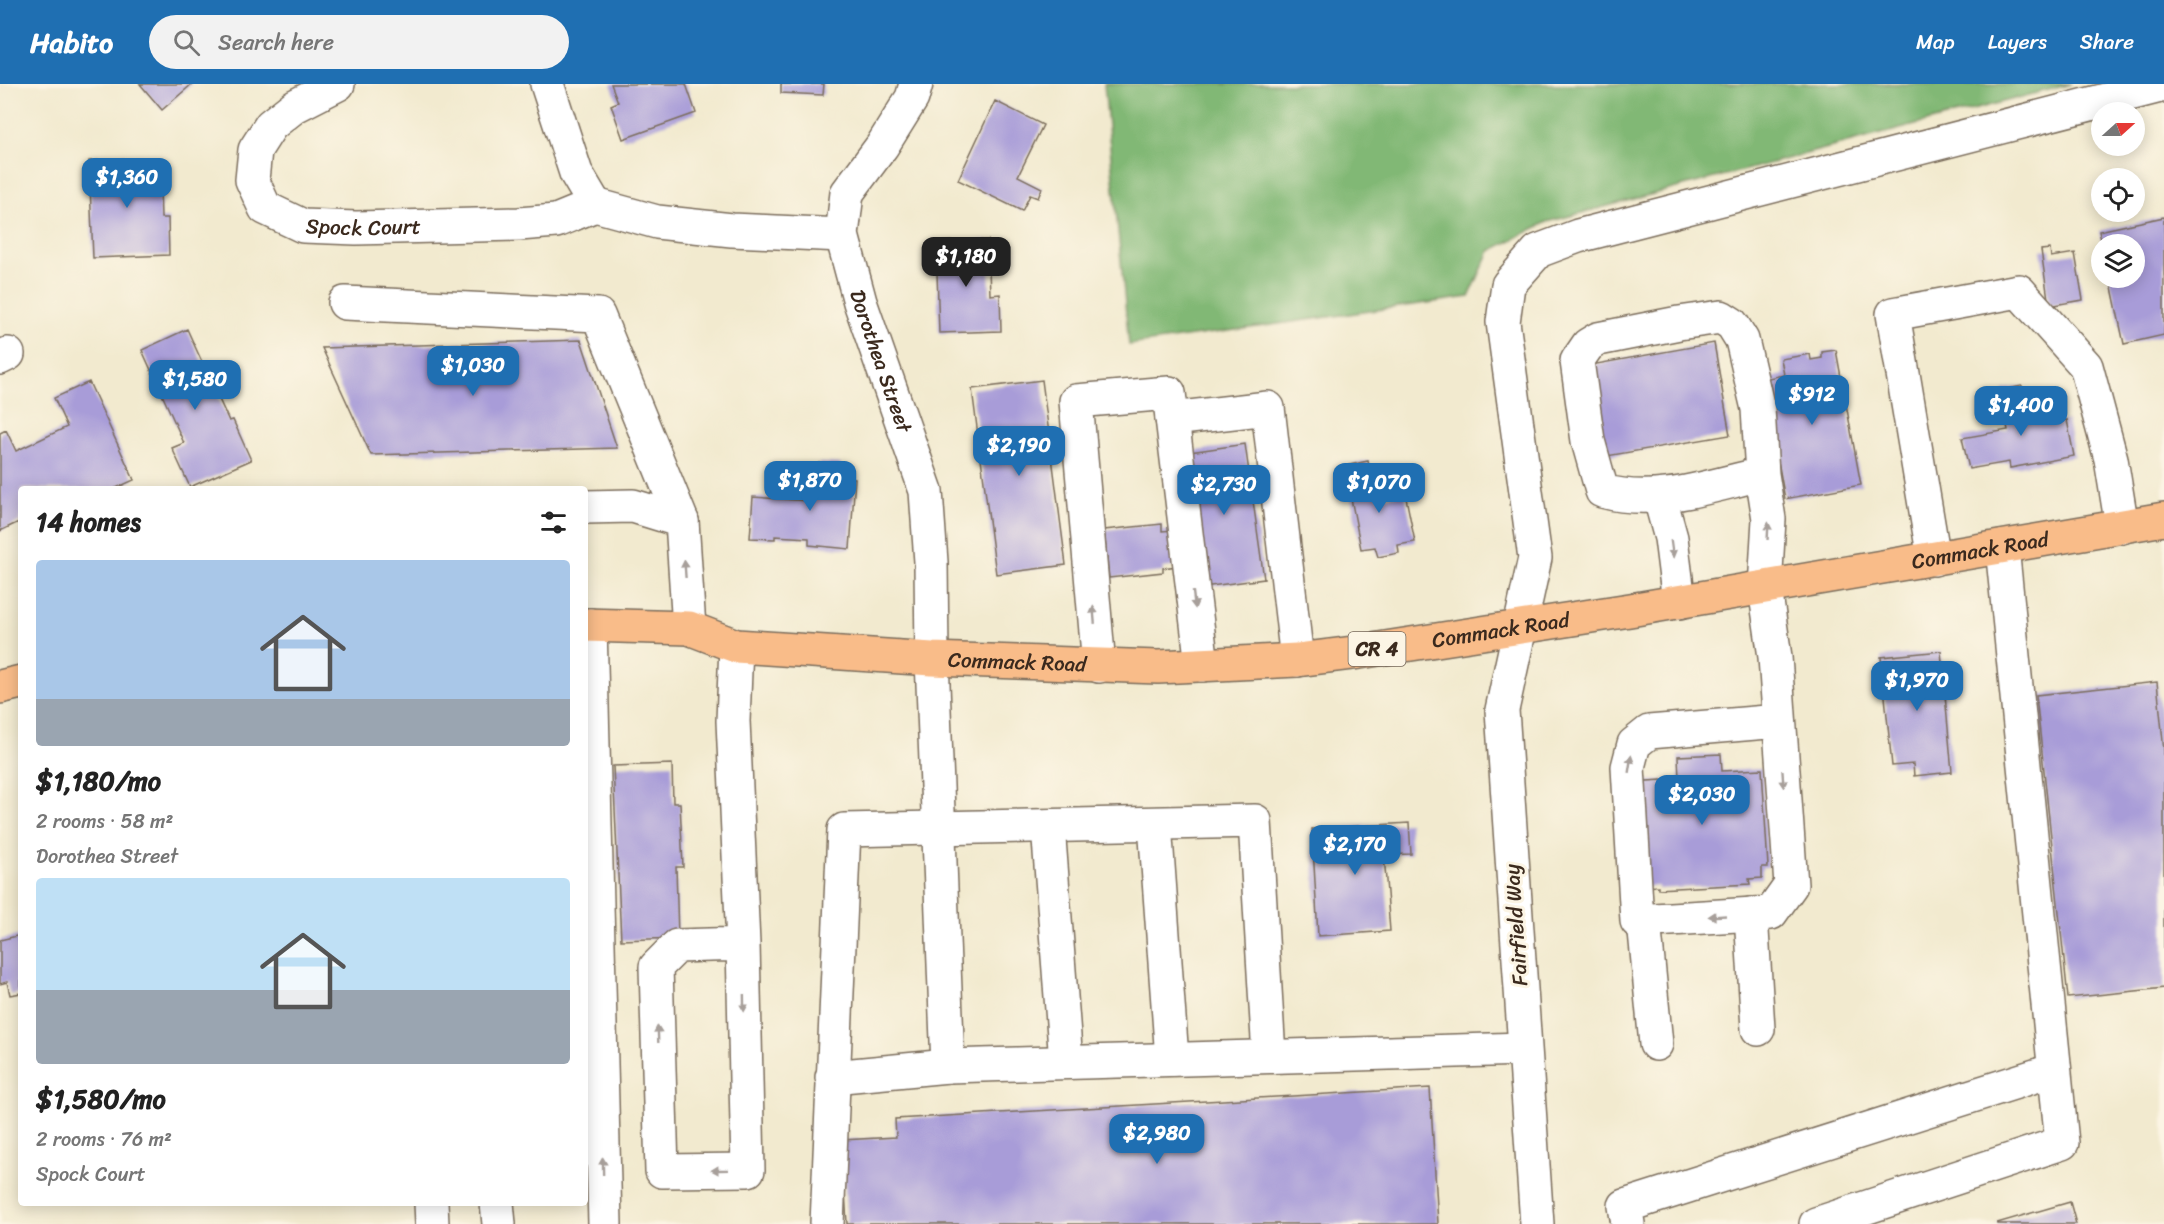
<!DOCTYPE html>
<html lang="en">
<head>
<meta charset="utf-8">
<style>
	:root { --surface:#fff; --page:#f2f2f2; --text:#222; --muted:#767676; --accent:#1f6fb2 }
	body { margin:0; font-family:Sriracha,sans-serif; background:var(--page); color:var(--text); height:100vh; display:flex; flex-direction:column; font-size:22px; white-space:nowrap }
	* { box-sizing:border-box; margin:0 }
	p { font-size:20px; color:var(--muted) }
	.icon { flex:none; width:33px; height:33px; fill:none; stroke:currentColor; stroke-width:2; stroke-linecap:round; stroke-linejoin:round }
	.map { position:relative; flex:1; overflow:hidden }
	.panel { position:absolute; left:18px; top:402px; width:570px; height:720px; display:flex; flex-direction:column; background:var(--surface); border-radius:6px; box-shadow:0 3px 15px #0003 }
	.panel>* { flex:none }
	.needle { width:39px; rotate:69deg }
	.controls { position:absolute; left:2091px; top:18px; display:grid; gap:12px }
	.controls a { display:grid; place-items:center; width:54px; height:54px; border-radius:50%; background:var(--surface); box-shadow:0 3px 15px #0003; font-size:30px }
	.price { position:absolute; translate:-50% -51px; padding:0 14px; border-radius:12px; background:var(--accent); color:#fff; font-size:20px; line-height:39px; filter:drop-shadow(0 2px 3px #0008) }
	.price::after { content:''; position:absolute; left:50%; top:36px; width:18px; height:14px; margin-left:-9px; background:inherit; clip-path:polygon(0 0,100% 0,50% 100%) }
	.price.active { background:#222; color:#fff }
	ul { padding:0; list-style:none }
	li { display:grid; align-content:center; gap:12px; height:318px; padding:0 18px }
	li span { display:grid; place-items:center; height:186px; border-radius:6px; color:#555 }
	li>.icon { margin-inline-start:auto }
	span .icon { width:108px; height:108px; fill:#fffc; stroke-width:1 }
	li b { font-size:26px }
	h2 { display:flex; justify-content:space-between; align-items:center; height:72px; padding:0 18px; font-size:26px }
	header { display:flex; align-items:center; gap:36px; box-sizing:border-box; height:84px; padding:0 30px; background:var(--accent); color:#fff }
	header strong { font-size:28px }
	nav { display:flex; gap:33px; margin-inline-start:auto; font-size:21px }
	.search { width:420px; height:54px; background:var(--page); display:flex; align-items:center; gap:15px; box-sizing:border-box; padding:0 21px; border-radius:33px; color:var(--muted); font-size:22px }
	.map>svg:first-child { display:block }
	.forest { fill:#81b875; stroke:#5e714a; stroke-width:1.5 }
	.building { fill:#a89cd8 }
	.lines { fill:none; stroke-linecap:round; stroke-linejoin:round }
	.minor-casing { stroke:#7b6d5c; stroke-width:36 }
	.major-casing { stroke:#7b6d5c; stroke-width:36 }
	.minor { stroke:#fff; stroke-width:33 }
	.major { stroke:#f9bc89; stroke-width:33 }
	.oneway { fill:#a79f9a }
	.labels { text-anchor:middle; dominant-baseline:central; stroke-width:6; stroke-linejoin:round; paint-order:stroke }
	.shield { fill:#fcf5e5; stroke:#75675a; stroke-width:1.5 }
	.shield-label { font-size:20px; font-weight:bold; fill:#3b2a1e }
	.street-label { font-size:21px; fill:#3b2a1e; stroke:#fcf5e5 }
</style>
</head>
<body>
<header>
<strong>Habito</strong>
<div class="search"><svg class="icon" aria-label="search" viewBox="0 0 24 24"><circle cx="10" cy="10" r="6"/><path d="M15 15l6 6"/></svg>Search here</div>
<nav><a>Map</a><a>Layers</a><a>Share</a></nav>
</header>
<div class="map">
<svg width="2164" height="1140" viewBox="0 0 2164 1140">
	<rect width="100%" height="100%" fill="#fcf5e5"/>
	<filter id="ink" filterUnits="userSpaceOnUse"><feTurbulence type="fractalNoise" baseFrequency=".0167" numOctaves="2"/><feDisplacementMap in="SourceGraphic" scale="12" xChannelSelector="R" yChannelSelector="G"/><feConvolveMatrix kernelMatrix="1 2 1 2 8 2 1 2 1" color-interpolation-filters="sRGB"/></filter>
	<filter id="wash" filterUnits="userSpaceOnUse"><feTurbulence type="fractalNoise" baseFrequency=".008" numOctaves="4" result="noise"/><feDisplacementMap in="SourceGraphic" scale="24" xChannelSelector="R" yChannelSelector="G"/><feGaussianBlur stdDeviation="1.35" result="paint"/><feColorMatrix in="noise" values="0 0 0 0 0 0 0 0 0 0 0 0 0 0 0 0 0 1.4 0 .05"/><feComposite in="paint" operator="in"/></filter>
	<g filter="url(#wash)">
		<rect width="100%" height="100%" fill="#f2eacf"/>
		<path class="forest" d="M1104,0H2071L1547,138L1490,167L1469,213L1129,261Z"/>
		<g id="blocks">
			<path class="building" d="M140,0H192L162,26Z
				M611,0H686L696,29L623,55L611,21L618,18Z
				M781,0H824L823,11L781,9Z
				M995,17L1043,41L1018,92L1042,104L1038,114L1030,111L1022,127L958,96Z
				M159,74L161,134H168L169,171L93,174L89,77Z
				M2164,133V251L2124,260L2110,194H2134V160H2102L2099,147Z
				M988,156L990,211L1000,210L1001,247L939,249L936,158Z
				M2050,165L2051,173L2075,169L2083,216L2049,222L2041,166Z
				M187,245L229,337L233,336L251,376L190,403L172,364L184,359L142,266Z
				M581,256L617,364L371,371L322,264Z
				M1714,259L1730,351L1601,373L1585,282Z
				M1836,266L1861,401L1785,415L1763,295L1784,291L1781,275L1810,270L1811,276L1822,274V268Z
				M1042,296L1066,481L996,490L972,305Z
				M89,298L134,396L114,405H21V437L0,447V349L6,346L16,367L67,343L54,314Z
				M2022,302L2026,324L2048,320L2052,339L2067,336L2074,372L2010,384L2009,378L1969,385L1962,354L2008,346L2004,327H2007L2003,306Z
				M1245,360L1264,495L1203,503L1183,369Z
				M1368,377L1372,394H1375L1379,414L1405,409L1415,458L1398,461L1399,469L1378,473L1375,463L1361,465L1348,399L1352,398L1349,381Z
				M819,379L841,380L840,393L855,394L850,465L809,461V454L775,452V455L750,454L753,413L808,417L810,391L819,392Z
				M1162,440V447L1174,446L1177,482L1163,484V488L1109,494L1104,446Z
				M1941,567L1952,688L1914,692L1913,680L1892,682L1881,573Z
				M2157,598L2164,667V904L2068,914L2036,611Z
				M1721,670L1722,687L1762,685L1768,783H1762V794L1749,795L1750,800L1658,805V802L1646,803L1631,698L1679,695L1678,672Z
				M672,680L673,719H680L683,783H676L678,854L621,856L613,682Z
				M1409,739L1411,770L1384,771L1390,847L1318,852L1312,745Z
				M21,851V909L10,911L7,898L0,900V856Z
				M1430,1004L1438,1140H847L842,1056L896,1053L895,1035Z
				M2070,1118L2076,1140H1997V1139Z"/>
		</g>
	</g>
	<g filter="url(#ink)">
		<use href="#blocks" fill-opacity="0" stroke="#7b6d5c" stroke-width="1.5"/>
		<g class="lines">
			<g class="minor-casing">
				<g id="minor">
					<path id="s1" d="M338,0L295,22L271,41L255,66L252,96L265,124L303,142L356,144L519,140L556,137L595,121L576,89L547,0"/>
					<path id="s2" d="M916,0L912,14L882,62L847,109L842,151L860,218L926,407L931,478L932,575L948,982L1524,965"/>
					<path d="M595,121L657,138L732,146L842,151"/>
					<path d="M345,219L598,231L682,437"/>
					<path d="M0,274L8,270"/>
					<path d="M1172,335L1268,324L1297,576"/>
					<path d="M1762,390C1708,402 1657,422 1602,407L1588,357L1577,277L1588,261L1598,255L1679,239L1721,233L1732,240L1742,256L1758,325L1762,390L1769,435L1765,504L1775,573L1791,801L1771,829L1637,837L1628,683L1634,660L1649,648L1779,637"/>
					<path d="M1660,414L1671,454L1679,518"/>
					<path d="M585,423L633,422L682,437L689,544"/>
					<path d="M1934,475L1893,230L2019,207L2086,282L2111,375L2122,443"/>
					<path d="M590,541L605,1140"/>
					<path d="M736,562L733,637L743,860L748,1086L662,1087L656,883L677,862L743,860"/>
					<path d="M1099,582L1076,317L1169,309L1202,581"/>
					<path d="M1155,740L1172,975"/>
					<path d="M1048,742L1066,978"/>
					<path d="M1751,830L1758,945"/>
					<path d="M1644,837L1656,960"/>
					<path d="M832,993L948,982"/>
					<path d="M431,1119L432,1140"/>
					<path d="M497,1119L499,1140"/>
					<path d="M827,1140L844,746L1255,737L1269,972"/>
					<path d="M1537,1140L1502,626L1535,474L1503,238L1508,201L1538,167L1578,152L2164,1"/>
					<path d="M1628,1140L1625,1122L2054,986"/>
					<path d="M1816,1140L2062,1059L2002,463"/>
				</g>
			</g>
			<g class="major-casing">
				<g id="major">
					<path id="s3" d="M585,541L689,544L736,562L932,575L1158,583L1297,576L1353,569L1630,526L2164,435"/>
					<path d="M0,603L21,598"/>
				</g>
			</g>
			<use href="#minor" class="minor"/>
			<use href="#major" class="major"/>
		</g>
		<defs><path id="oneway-solid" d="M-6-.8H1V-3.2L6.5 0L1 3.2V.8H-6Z" transform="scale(1.5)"/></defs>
		<g class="oneway">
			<use href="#oneway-solid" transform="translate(1768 447) rotate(-87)"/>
			<use href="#oneway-solid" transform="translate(1672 465) rotate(82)"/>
			<use href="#oneway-solid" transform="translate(685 485) rotate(-94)"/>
			<use href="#oneway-solid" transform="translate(1194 516) rotate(83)"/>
			<use href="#oneway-solid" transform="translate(1094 531) rotate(-95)"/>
			<use href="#oneway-solid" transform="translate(1630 680) rotate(-81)"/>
			<use href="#oneway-solid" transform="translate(1783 695) rotate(86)"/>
			<use href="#oneway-solid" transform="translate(1717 832) rotate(177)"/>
			<use href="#oneway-solid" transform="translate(744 919) rotate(89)"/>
			<use href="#oneway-solid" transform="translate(658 950) rotate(-92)"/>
			<use href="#oneway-solid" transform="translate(603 1082) rotate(-91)"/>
			<use href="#oneway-solid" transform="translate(720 1086) rotate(179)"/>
		</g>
	</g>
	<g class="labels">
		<rect class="shield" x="1348.5" y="548" width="57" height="34" rx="4.5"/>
		<g class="shield-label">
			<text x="1377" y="565">CR 4</text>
		</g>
		<g class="street-label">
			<text stroke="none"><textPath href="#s1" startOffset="272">Spock Court</textPath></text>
			<text stroke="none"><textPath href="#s2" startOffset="304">Dorothea Street</textPath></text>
			<text stroke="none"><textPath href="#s3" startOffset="1408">Commack Road</textPath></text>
			<text stroke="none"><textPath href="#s3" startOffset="922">Commack Road</textPath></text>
			<text stroke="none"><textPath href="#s3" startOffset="436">Commack Road</textPath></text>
			<text transform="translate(1516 841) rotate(-94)">Fairfield Way</text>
		</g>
	</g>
</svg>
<div class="controls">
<a><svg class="needle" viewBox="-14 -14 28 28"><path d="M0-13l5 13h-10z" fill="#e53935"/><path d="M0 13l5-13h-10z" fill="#767676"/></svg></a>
<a><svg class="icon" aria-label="locate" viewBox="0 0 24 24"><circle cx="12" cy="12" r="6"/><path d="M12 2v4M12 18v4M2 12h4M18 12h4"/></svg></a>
<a><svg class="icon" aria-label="layers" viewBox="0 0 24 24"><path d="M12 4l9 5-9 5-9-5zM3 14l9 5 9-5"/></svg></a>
</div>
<b class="price" style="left:127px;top:125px">$1,360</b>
<b class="price active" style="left:966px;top:204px">$1,180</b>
<b class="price" style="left:473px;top:313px">$1,030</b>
<b class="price" style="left:195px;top:327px">$1,580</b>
<b class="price" style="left:1812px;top:342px">$912</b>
<b class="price" style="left:2021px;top:353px">$1,400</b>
<b class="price" style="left:1019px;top:393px">$2,190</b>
<b class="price" style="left:810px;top:428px">$1,870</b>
<b class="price" style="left:1379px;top:430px">$1,070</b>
<b class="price" style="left:1224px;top:432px">$2,730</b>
<b class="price" style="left:1917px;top:628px">$1,970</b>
<b class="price" style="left:1702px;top:742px">$2,030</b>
<b class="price" style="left:1355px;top:792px">$2,170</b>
<b class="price" style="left:1157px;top:1081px">$2,980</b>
<section class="panel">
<h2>14 homes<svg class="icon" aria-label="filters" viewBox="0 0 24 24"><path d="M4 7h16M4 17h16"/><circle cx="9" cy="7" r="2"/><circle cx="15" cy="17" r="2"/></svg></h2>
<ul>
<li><span style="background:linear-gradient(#a9c7e8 75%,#9aa5b1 0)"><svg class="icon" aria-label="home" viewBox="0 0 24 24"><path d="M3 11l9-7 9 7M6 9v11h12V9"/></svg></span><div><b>$1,180/mo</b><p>2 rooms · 58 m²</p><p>Dorothea Street</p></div></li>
<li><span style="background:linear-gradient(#bfe0f5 60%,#9aa5b1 0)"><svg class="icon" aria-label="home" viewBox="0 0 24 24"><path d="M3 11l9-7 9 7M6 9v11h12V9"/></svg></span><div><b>$1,580/mo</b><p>2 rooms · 76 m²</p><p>Spock Court</p></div></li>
</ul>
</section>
</div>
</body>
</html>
